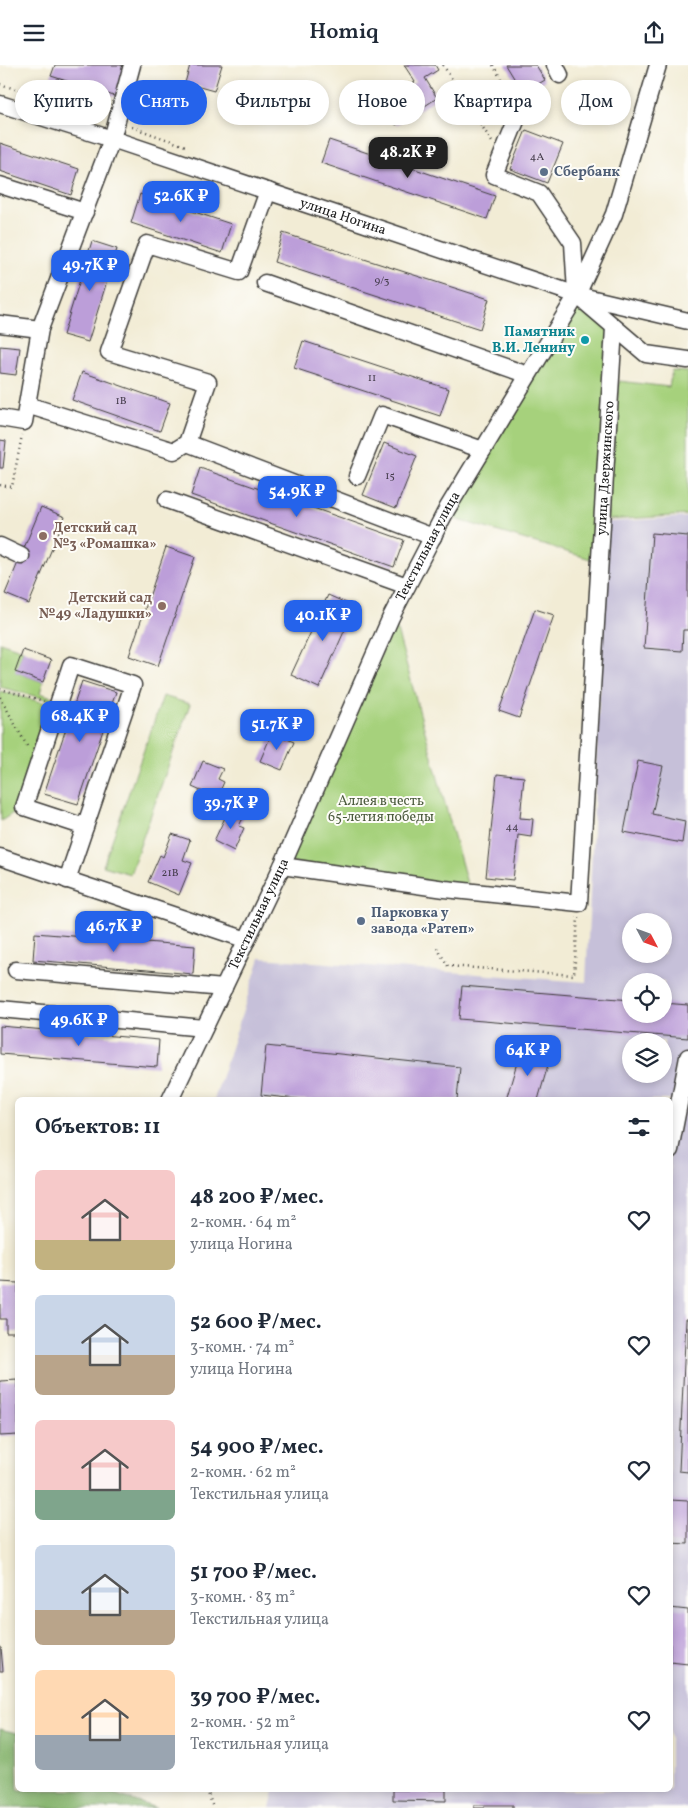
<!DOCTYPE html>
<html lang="ru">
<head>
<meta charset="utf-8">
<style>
	:root { --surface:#fff; --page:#f2f2f3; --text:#1f2937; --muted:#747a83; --accent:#2563eb }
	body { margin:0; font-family:Vollkorn,serif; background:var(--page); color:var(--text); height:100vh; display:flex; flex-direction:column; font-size:19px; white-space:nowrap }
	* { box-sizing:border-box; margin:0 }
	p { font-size:16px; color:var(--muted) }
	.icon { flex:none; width:28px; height:28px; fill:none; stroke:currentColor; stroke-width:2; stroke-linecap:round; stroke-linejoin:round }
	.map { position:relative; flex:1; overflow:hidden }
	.drawer { position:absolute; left:15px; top:1032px; width:658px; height:695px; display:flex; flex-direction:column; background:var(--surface); border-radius:8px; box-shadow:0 2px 8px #0003 }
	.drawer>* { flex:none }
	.hud { position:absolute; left:15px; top:15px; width:659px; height:45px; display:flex; gap:10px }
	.needle { width:32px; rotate:131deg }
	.controls { position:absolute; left:622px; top:848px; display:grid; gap:10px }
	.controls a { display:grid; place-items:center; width:50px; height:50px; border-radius:50%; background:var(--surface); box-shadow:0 2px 8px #0003; font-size:25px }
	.price { position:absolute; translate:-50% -42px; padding:0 11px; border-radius:10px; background:var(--accent); color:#fff; font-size:16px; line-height:32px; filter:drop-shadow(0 1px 2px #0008) }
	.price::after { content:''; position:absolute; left:50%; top:30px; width:15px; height:11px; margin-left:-8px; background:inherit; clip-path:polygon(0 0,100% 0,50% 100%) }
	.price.active { background:#222; color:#fff }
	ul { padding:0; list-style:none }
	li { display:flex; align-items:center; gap:15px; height:125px; padding:0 20px }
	li span { display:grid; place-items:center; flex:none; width:140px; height:100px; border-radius:8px; color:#555 }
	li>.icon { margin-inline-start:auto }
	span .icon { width:60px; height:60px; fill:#fffc; stroke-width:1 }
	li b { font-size:21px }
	h2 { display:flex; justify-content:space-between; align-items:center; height:60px; padding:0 20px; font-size:21px }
	.pill { padding:0 18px; border-radius:22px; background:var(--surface); box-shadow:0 2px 8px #0003; font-size:18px; line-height:45px }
	.pill.active { background:var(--accent); color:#fff }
	header { display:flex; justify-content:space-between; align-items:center; height:65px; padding:0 20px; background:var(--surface); font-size:22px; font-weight:600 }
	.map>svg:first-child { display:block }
	.industrial { fill:#c6c0d9; fill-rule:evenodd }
	.green { fill:#a6d17c; stroke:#61764c }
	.forest { fill:#84b36c; stroke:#506844 }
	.building { fill:#bc9ed9 }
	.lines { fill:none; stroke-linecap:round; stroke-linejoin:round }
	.minor-casing { stroke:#3c3b38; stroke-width:19 }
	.path { stroke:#3c3b38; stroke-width:2.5; stroke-dasharray:1 4; stroke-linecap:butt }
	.minor { stroke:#fff; stroke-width:16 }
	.service-dot { fill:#5c6f8a; stroke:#fdfcf7; stroke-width:2 }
	.culture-dot { fill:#0f9aa8; stroke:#fdfcf7; stroke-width:2 }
	.education-dot { fill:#8d6e63; stroke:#fdfcf7; stroke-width:2 }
	.labels { text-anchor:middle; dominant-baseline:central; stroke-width:4; stroke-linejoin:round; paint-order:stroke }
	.number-label { font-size:11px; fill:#443c4b }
	.service-label { font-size:14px; font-weight:bold; fill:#4e5e75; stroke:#fdfcf7; text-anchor:start }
	.street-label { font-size:14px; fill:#1c1c1c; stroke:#fdfcf7 }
	.culture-label { font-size:14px; font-weight:bold; fill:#0d838f; stroke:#fdfcf7; text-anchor:end }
	.education-label { font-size:14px; font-weight:bold; fill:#785e54; stroke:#fdfcf7; text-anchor:start }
	.park-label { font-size:14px; fill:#4c5b3e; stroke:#fdfcf7 }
</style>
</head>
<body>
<header><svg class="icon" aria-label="menu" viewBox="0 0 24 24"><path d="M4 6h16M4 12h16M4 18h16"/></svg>Homiq<svg class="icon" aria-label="share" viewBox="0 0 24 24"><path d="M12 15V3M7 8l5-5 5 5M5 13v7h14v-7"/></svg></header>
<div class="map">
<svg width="688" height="1743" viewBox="0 0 688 1743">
	<rect width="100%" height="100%" fill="#fdfcf7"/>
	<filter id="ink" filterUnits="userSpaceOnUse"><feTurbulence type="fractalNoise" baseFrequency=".02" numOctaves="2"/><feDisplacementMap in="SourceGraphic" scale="10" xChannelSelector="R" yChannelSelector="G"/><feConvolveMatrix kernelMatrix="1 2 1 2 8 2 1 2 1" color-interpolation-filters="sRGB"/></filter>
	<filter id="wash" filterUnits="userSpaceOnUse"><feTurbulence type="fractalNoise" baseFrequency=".0096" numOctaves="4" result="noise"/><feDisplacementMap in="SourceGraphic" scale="20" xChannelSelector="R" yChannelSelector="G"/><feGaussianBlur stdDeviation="1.12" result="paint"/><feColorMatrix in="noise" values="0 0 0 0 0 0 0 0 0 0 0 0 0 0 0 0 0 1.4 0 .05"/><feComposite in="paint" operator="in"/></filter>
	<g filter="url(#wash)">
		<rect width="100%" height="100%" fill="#f2ecd5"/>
		<path class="industrial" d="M688,452V1743H270L274,1725H670V1035H214L260,893L586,917L607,457ZM631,856H664V889H631ZM631,916H664V949H631ZM631,976H664V1009H631Z"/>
		<path class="green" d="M582,226L610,263L594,495L445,451Z
			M672,306L688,307V450L607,455L619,316L669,322Z
			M395,558L468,822L288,797Z
			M0,577L23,585L16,607L43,617L40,628L58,634L57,637L0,622Z
			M0,626L56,641L22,742L1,756Z
			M163,631L190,639L130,809L103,801Z"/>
		<path class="forest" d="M0,1664L17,1668L18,1725H103L156,1743H0Z"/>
		<g id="blocks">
			<path class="building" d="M55,0H120L127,2L117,32L51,11Z
				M190,0H222L214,26L185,18Z
				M404,0H435L438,5L425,13L437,33L396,60L382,38L415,17Z
				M506,0H536L545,15L523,28Z
				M526,65L563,79L547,118L510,104Z
				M329,75L495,131L487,154L321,98Z
				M0,78L79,104L71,130L0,106Z
				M140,129L231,159L222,188L131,158Z
				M283,168L489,234L480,264L274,197Z
				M92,176L117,184L88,277L63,270Z
				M303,276L449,324L440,351L294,303Z
				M0,281L20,283L16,310L0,308Z
				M82,307L170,338L160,366L72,335Z
				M0,375L6,376L3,403H0Z
				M384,378L417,391L396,443L363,430Z
				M200,403L404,475L394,502L191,430Z
				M41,442L65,452L29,539L5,529Z
				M652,468L688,471V565H683L682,586L644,583Z
				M166,482L195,492L158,601L129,591Z
				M328,530L355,542L319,623L291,610Z
				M535,544L554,550L519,653L499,646Z
				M23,585L51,595L43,617L15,607Z
				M82,616L116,627L78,739L44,729Z
				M272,668L294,677L282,705L260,696Z
				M203,696L223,704L218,714L224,717L217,733L192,722Z
				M638,696L663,701L652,749L685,756L682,778L624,767Z
				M497,709L524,712L520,753L533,754L531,772L518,770L513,815L486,812Z
				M230,742L245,749L239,761L244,763L234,786L214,776Z
				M172,769L190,775L183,795L192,798L179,830L148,817L160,790L163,792Z
				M35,868L195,881L193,909L33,895Z
				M462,921L631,935V949H664V938L688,940V973L459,954Z
				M0,961L159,975L157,1002L0,989Z
				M266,981L460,1002L457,1035H305L261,1030Z
				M521,984L550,993L538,1035H506Z
				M0,1217L18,1218V1267H6V1254H0Z
				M686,1254H688V1407L679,1406Z
				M18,1315V1370L0,1371V1316Z
				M670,1435L688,1436V1479L670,1478Z
				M670,1543L688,1545V1599L670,1597Z
				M0,1582H1L3,1606H0Z
				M393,1725H446V1736L393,1735Z
				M474,1740H513V1743H474Z"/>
		</g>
	</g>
	<g filter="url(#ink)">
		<use href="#blocks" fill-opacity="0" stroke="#3c3b38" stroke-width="1"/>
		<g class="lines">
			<g class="minor-casing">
				<g id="minor">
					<path d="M555,0L560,10"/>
					<path id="s1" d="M0,39L112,74L577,230L688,256"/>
					<path d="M520,46L494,110L539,128L573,178L576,227"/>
					<path d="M0,120L85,147"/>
					<path d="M265,218L528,310"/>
					<path d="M578,231L646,289L688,295"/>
					<path d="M0,259L40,264"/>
					<path d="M27,340L174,386L187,378L208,317L109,287L147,179L239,207L268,126"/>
					<path d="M0,353L24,357L40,264L112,74L132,0"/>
					<path d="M187,378L433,472"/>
					<path d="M357,411L382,350L483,385"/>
					<path d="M167,435L407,521"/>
					<path d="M0,481L21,491"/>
					<path d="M71,600L133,620L85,762L24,742Z"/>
					<path d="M0,792L247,875"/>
					<path id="s2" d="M282,801L445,824L579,838L614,263"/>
					<path d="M67,815L85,762"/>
					<path d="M16,905L224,923"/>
					<path d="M0,944L204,963"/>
					<path id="s3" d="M170,1035L282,801L391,552L447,444L577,230L614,149L658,0"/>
					<path d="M670,1085L688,992"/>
				</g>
			</g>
			<path class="path" d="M443,0L492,77
				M493,0L512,33
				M0,19L103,53
				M132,62L188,82
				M0,420L12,422L22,370
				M0,624L44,636
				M0,632L27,681
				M437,883L448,901L574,910L578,852
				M207,1725L213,1743"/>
			<use href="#minor" class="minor"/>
		</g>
	</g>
	<g class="service-dot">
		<circle cx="544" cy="107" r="5"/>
		<circle cx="361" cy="856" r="5"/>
	</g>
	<circle class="culture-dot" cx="585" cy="275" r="5"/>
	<g class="education-dot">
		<circle cx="43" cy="471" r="5"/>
		<circle cx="162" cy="541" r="5"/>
	</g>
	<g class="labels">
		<g class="number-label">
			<text x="537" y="92">4А</text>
			<text x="382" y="216">9/3</text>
			<text x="372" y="313">11</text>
			<text x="121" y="336">1В</text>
			<text x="390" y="411">15</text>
			<text x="512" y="762">44</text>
			<text x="170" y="808">21В</text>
		</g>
		<g class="service-label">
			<text x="554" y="107">Сбербанк</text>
			<text x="371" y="848">Парковка у<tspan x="371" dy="16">завода «Ратеп»</tspan></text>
		</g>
		<g class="street-label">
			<text stroke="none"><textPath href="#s1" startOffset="361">улица Ногина</textPath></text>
			<text stroke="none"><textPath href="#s2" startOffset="735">улица Дзержинского</textPath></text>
			<text stroke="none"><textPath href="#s3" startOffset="611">Текстильная улица</textPath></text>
			<text stroke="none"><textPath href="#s3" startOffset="206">Текстильная улица</textPath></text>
		</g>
		<g class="culture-label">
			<text x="575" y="267">Памятник<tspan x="575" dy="16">В.И. Ленину</tspan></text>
		</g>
		<g class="education-label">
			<text x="53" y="463">Детский сад<tspan x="53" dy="16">№3 «Ромашка»</tspan></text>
			<text x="152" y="533" text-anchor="end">Детский сад<tspan x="152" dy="16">№49 «Ладушки»</tspan></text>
		</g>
		<g class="park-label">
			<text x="381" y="736">Аллея в честь<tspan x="381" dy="16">65-летия победы</tspan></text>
		</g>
	</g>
</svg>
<div class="controls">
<a><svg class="needle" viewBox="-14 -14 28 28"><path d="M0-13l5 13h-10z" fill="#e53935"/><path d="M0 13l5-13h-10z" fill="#747a83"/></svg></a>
<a><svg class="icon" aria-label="locate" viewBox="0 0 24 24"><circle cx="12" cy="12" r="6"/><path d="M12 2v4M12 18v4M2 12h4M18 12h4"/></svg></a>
<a><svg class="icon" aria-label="layers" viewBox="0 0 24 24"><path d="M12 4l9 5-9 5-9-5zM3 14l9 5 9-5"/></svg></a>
</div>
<b class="price active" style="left:408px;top:114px">48.2K ₽</b>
<b class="price" style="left:181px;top:158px">52.6K ₽</b>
<b class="price" style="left:90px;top:227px">49.7K ₽</b>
<b class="price" style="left:297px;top:453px">54.9K ₽</b>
<b class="price" style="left:323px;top:577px">40.1K ₽</b>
<b class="price" style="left:80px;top:678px">68.4K ₽</b>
<b class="price" style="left:277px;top:686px">51.7K ₽</b>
<b class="price" style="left:231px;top:765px">39.7K ₽</b>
<b class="price" style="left:114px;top:888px">46.7K ₽</b>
<b class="price" style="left:79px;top:982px">49.6K ₽</b>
<b class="price" style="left:528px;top:1012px">64K ₽</b>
<div class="hud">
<a class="pill">Купить</a>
<a class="pill active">Снять</a>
<a class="pill">Фильтры</a>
<a class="pill">Новое</a>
<a class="pill">Квартира</a>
<a class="pill">Дом</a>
</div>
<section class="drawer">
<h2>Объектов: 11<svg class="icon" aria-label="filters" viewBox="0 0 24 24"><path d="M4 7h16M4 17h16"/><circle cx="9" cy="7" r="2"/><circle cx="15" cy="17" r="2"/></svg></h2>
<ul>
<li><span style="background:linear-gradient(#f6c9c9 70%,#c2b280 0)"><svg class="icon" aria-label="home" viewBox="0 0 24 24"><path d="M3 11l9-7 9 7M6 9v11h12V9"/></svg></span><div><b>48 200 ₽/мес.</b><p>2-комн. · 64 m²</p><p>улица Ногина</p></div><svg class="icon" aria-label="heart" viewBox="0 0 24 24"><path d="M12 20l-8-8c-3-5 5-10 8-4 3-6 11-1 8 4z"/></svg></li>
<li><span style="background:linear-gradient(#c9d6e8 60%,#b9a48a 0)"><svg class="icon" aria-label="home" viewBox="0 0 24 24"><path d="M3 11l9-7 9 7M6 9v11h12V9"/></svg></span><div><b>52 600 ₽/мес.</b><p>3-комн. · 74 m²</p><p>улица Ногина</p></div><svg class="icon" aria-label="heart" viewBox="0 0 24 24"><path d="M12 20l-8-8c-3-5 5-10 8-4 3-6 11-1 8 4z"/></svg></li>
<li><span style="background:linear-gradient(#f6c9c9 70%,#7fa58c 0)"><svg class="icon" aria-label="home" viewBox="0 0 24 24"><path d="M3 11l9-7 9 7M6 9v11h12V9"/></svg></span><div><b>54 900 ₽/мес.</b><p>2-комн. · 62 m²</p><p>Текстильная улица</p></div><svg class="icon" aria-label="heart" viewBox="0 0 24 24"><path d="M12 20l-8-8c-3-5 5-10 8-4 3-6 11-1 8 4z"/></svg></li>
<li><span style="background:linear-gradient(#c9d6e8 65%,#b9a48a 0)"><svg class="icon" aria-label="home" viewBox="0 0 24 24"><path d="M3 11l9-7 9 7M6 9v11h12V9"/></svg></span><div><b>51 700 ₽/мес.</b><p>3-комн. · 83 m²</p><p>Текстильная улица</p></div><svg class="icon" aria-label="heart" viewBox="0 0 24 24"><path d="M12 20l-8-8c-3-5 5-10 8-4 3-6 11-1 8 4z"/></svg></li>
<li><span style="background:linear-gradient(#ffd9b3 65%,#9aa5b1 0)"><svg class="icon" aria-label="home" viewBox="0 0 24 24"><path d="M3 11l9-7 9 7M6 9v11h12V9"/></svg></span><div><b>39 700 ₽/мес.</b><p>2-комн. · 52 m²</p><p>Текстильная улица</p></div><svg class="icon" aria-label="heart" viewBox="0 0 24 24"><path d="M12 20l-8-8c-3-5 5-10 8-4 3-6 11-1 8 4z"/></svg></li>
</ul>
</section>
</div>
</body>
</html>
